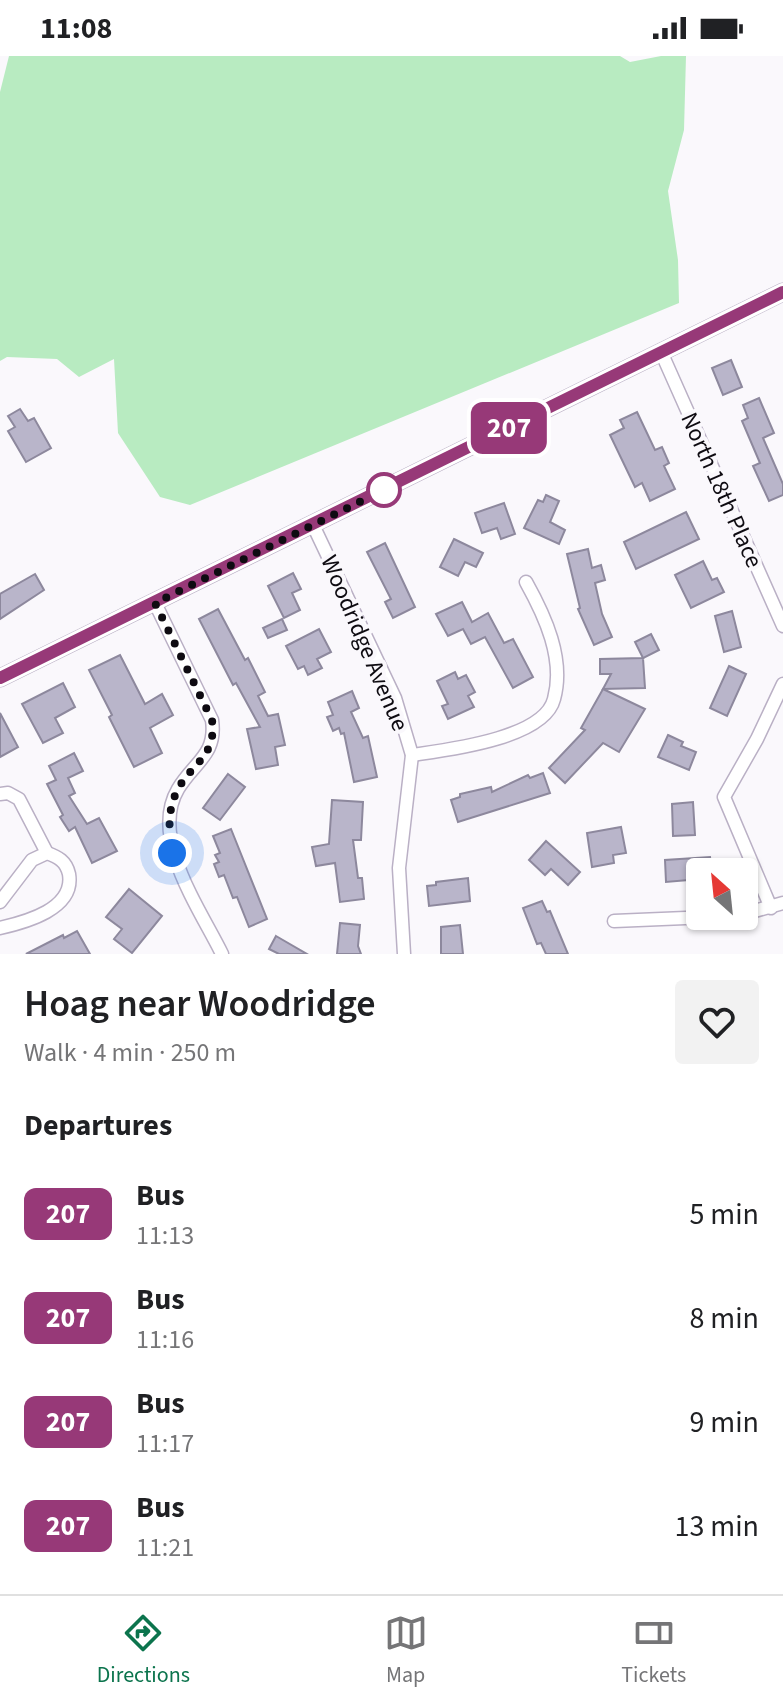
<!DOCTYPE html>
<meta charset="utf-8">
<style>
:root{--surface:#fff;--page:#f2f2f2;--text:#202124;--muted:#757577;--line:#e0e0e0;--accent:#0c744d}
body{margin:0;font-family:"Source Sans 3",sans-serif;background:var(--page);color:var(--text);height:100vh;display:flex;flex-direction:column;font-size:30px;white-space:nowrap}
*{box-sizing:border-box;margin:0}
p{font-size:26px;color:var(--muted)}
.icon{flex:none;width:44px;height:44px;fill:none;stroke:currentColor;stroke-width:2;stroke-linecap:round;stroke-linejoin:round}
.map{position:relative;height:898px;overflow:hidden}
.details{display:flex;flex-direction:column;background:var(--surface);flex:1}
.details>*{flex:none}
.badge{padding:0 16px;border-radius:12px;font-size:28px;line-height:52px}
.needle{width:52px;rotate:333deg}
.buttons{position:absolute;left:686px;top:802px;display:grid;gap:16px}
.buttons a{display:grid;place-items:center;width:72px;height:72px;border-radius:8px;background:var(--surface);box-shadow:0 2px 6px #0004;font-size:40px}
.you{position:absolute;width:40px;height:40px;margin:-20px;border:6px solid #fff;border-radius:50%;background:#1a73e8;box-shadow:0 0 0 12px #1a73e833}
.map>.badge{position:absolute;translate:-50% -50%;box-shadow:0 0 0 4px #fff}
h2{padding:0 24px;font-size:30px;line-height:72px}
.round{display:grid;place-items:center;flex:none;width:84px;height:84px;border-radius:8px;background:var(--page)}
.overview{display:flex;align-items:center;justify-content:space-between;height:136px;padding:0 24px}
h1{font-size:38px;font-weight:600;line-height:60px}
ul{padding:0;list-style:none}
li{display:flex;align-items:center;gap:24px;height:104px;padding:0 24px}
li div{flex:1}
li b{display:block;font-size:30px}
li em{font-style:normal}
li .badge{min-width:88px;font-weight:700;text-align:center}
.status{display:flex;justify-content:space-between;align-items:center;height:56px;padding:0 40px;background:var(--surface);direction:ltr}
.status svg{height:22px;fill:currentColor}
.tab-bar{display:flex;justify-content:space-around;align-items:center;height:112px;border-top:2px solid var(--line);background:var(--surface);font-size:22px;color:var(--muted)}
.tab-bar a{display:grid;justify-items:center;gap:4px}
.tab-bar .on{color:var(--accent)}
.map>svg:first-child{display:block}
</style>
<div class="status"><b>11:08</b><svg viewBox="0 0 49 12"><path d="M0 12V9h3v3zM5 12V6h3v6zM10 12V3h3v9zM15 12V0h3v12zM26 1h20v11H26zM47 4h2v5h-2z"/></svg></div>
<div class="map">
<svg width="783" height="898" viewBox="0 0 783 898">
<rect width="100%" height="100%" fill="#faf8fc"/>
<polygon fill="#b8ebc1" points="9,0 620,0 630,6 661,0 686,0 684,74 668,135 678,204 679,247 190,449 160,441 118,377 114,303 79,321 57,303 7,301 0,305 0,36"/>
<g fill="#b9b5ca" stroke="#8d889d" stroke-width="2">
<polygon points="731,304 742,331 723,339 712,312"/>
<polygon points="759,342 774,377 763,382 783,428 783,439 769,445 753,410 760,407 742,365 748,362 743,349"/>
<polygon points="20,353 28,365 34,362 51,392 26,406 8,375 15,371 8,360"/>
<polygon points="637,356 655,394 662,391 669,407 664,410 675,433 650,445 642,427 635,431 610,379 624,372 620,364"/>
<polygon points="546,439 559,445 550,466 565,474 559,488 524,472 538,444 543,446"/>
<polygon points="504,447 515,478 501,483 497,472 482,477 475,457"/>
<polygon points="686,456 699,483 636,513 624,486"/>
<polygon points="454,483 483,497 476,511 465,506 458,520 440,511"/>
<polygon points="385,487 415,551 393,562 385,546 391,543 367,496"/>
<polygon points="588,493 592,512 601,509 605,524 595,527 602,558 612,581 594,589 578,553 580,552 567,498"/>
<polygon points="703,505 712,524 717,522 724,536 691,552 675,519"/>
<polygon points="293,517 301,533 292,537 300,554 284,562 268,530"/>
<polygon points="35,518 44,534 0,563 0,538"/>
<polygon points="462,546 472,566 488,557 504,587 513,583 533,621 513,632 485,581 471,588 463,573 448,580 436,558"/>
<polygon points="218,553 245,604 248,602 265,636 258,640 268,660 278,658 285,689 275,691 278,709 256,713 247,673 260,671 236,627 233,629 199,563"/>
<polygon points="732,555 741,591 724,596 715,560"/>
<polygon points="282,563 287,574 268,582 263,572"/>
<polygon points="319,573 331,596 317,603 322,612 308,619 304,610 298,613 286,590"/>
<polygon points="651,578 659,594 643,602 645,632 603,633 611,618 600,618 600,603 643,602 635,586"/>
<polygon points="120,599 145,648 162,638 173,659 150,672 162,697 134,711 109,661 112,659 89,614"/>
<polygon points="729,610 746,618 727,660 710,652"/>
<polygon points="455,616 458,623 466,619 475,636 468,640 474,651 448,663 442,650 448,648 437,625"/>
<polygon points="63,627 75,651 55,662 63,677 43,687 22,648"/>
<polygon points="603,633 645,653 619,696 603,687 565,727 549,712 585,674 581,672"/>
<polygon points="352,635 359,652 351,656 363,682 368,680 377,721 354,726 344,677 341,678 339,672 333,675 327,661 333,659 328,646"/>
<polygon points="0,657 18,691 0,701"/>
<polygon points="668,679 683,686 681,690 696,696 689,714 658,701"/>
<polygon points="74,697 83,715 68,722 75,737 69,740 87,768 99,762 117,795 92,807 75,771 69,775 60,761 63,759 47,728 56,724 49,710"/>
<polygon points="543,717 550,737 458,766 451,744 460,741 460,738 491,731 492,736 528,719 530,722"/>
<polygon points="228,718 245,731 220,764 203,752"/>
<polygon points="332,744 363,746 361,784 353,784 358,822 362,822 364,843 340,846 335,807 316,810 312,791 329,788"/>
<polygon points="693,746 695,779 673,780 672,748"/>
<polygon points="621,771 626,797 613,799 614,807 592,811 587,777"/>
<polygon points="231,773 267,863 249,871 237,841 233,842 224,819 219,821 214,808 219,806 215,799 220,797 213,780"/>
<polygon points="546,785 580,816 568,829 551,813 545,819 529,804"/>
<polygon points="710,801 712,816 700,816 700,823 666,826 665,804"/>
<polygon points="468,822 470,845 429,850 427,830 436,829 436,826"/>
<polygon points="129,833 162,860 132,897 114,883 122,873 106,861"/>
<polygon points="542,845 547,856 550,855 568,898 546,898 541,887 537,888 523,852"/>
<polygon points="340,867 360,869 358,890 361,898 337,898"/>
<polygon points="460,869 463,898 441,898 441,871"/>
<polygon points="77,875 90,898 26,898 63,879 64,882"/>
<polygon points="276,880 307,898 279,898 269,893"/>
</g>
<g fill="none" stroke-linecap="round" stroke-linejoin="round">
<g stroke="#bab0c5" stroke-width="15">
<g id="minor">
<polyline points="662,298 783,570"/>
<polyline points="313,469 395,642 412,699 399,812 404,898"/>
<path d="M155,547L212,664C217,699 194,706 178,733C149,782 200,853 222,898"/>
<path d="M412,699C446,694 544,683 554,643C565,603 545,560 526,526"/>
<polyline points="0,738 8,737 19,743 47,797"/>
<path d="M0,846L32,804L47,797C58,801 66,805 69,818C75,853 26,866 0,872"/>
<polyline points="771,852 724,741 757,683 783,628"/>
<polyline points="744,858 783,847"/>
<polyline points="614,865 733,860"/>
</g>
</g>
<g stroke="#bab0c5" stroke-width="19">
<polyline id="tertiary" points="0,622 783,236"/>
</g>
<use href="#minor" stroke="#fff" stroke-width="12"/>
<use href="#tertiary" stroke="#fff" stroke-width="16"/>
</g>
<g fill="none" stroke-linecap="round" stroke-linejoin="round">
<g stroke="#fff" stroke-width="18">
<polyline id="line" points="0,622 783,236"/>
</g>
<use href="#line" stroke="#973978" stroke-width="12"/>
<path stroke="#0e0b11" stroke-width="8" stroke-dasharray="0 14.4" d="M172,797C169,776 167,755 177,735C191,707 217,701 212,664L155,547L392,430L384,434"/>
</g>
<circle fill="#fff" stroke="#973978" stroke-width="4" cx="384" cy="434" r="16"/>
<g text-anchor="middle" stroke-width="8" stroke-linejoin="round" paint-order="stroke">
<g font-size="24" fill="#0e0b11" stroke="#faf8fc">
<text transform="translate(722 434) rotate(66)" y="8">North 18th Place</text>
<text transform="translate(365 587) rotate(67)" y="8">Woodridge Avenue</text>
</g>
</g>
</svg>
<div class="buttons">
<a><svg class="needle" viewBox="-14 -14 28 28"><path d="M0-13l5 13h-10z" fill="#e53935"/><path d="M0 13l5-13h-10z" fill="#757577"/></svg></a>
</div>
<div class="you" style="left:172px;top:797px"></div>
<b class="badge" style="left:509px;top:372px;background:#973978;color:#fff">207</b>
</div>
<section class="details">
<div class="overview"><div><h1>Hoag near Woodridge</h1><p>Walk · 4 min · 250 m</p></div><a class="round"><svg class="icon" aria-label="heart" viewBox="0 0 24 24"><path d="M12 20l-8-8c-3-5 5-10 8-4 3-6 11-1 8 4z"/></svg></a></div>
<h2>Departures</h2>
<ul>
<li><span class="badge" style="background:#973978;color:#fff">207</span><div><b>Bus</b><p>11:13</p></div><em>5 min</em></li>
<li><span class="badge" style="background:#973978;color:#fff">207</span><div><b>Bus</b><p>11:16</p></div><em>8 min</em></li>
<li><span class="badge" style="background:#973978;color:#fff">207</span><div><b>Bus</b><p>11:17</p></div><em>9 min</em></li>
<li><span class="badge" style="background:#973978;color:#fff">207</span><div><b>Bus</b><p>11:21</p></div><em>13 min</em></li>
</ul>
</section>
<nav class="tab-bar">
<a class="on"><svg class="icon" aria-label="directions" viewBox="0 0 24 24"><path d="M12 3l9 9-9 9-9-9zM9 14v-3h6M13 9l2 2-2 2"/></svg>Directions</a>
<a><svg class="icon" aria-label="map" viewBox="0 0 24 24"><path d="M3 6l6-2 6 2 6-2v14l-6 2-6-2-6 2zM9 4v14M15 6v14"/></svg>Map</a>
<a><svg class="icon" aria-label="tickets" viewBox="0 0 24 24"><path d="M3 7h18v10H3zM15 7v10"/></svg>Tickets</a>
</nav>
